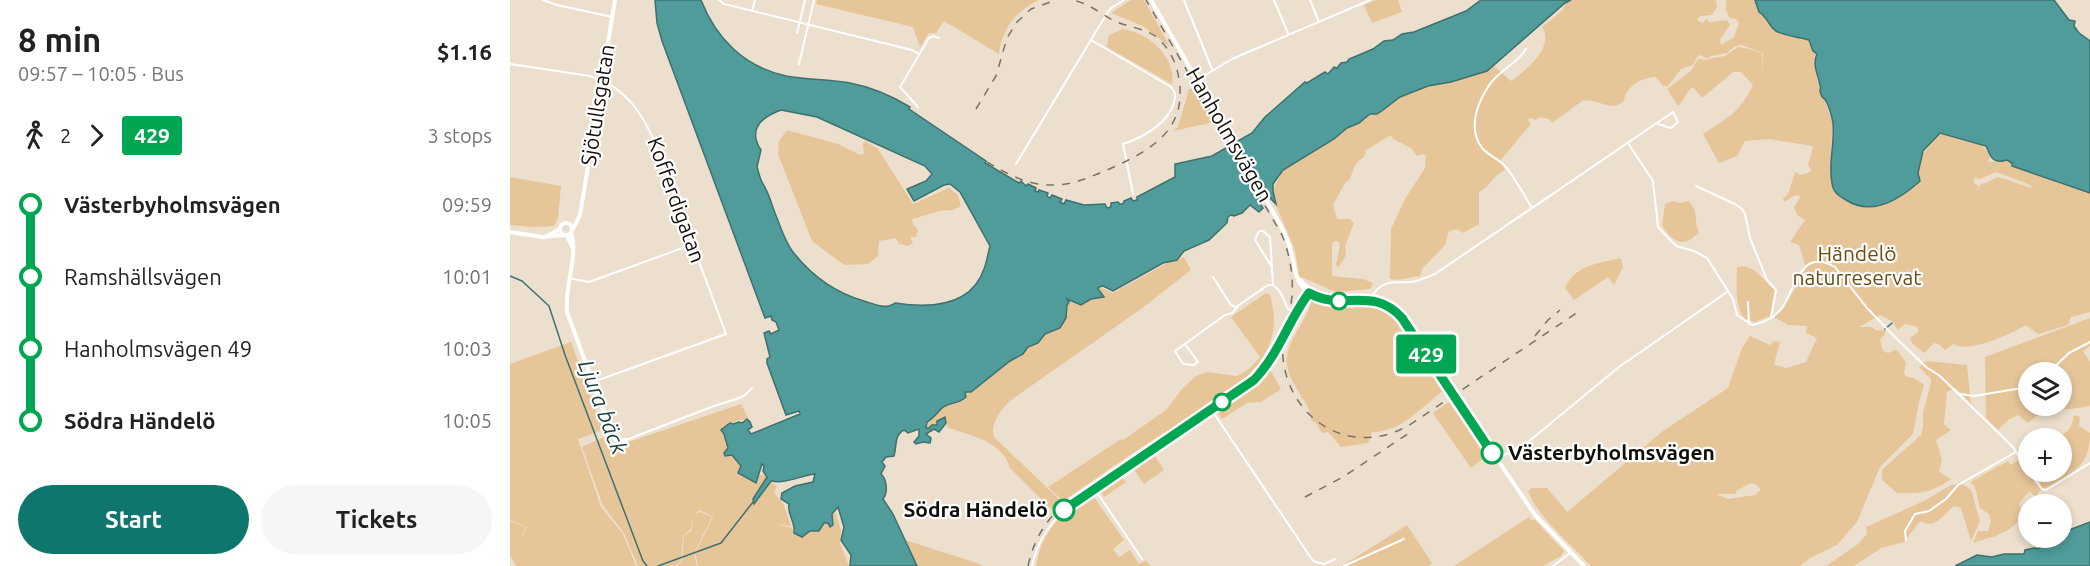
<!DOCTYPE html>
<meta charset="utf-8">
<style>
:root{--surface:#fff;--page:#f6f6f6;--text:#222;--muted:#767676;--accent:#0f766e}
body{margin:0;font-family:Ubuntu,sans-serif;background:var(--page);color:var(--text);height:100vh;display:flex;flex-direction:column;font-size:22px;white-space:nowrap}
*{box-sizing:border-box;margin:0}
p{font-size:20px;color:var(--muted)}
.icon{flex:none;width:33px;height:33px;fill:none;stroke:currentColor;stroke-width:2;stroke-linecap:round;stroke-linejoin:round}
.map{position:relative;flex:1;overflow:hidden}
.sheet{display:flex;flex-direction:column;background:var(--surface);width:510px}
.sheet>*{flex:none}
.badge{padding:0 12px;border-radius:4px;font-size:21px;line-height:39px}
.fabs{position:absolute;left:1508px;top:362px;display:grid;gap:12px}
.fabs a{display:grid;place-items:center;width:54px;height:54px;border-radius:50%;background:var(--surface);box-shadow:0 3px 9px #0003;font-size:30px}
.map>.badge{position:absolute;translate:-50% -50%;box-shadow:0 0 0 3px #fff}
.legs{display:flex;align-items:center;gap:9px;height:66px;padding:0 18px;font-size:20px}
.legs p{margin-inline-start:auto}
.headline{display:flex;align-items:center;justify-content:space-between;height:102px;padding:0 18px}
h1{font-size:33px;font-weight:700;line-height:45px}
.button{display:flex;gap:12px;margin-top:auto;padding:12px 18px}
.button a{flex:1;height:69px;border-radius:36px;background:var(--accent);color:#fff;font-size:24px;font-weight:700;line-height:69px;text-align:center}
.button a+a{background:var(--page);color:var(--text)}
ul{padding:0 18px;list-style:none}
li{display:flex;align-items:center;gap:21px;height:72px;font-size:22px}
li i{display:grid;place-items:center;width:9px;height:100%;margin:0 8px;background:currentColor}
li i::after{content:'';width:15px;height:15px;margin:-8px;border:4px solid;border-radius:50%;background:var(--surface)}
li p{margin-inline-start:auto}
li:first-child i{background:linear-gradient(#0000 50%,currentColor 0)}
li:last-child i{background:linear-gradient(currentColor 50%,#0000 0)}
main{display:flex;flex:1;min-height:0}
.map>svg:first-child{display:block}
</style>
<main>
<section class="sheet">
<div class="headline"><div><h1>8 min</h1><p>09:57 – 10:05 · Bus</p></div><b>$1.16</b></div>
<div class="legs"><svg class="icon" aria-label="walk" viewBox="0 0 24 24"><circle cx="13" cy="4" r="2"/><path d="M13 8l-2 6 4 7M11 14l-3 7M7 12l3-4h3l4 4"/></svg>2<svg class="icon" aria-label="forward" viewBox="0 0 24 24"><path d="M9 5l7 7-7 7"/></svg><b class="badge" style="background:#00a651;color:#fff">429</b><p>3 stops</p></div>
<ul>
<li><i style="color:#00a651"></i><b>Västerbyholmsvägen</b><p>09:59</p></li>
<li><i style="color:#00a651"></i><span>Ramshällsvägen</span><p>10:01</p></li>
<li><i style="color:#00a651"></i><span>Hanholmsvägen 49</span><p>10:03</p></li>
<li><i style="color:#00a651"></i><b>Södra Händelö</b><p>10:05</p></li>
</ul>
<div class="button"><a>Start</a><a>Tickets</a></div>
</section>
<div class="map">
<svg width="1580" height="566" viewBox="0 0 1580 566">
<rect width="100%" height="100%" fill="#eddfcd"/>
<g fill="#e6c599" fill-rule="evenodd">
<path d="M307,0H529C506,11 492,29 489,54L434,21L426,33H419L410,47L403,27L306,4Z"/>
<polygon points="621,0 634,0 660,47 633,26 601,13"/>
<polygon points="866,0 888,0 892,12 862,23 854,5"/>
<path d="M1061,0H1206L1207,7L1202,15L1190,16L1187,20L1193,23L1196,19L1200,22L1217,20L1220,25L1210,39L1211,45L1224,37L1229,23L1226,19L1220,18L1216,10V0H1245L1249,12C1258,17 1258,26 1266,31C1274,36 1290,38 1299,40L1303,51L1307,54L1305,59L1307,79L1323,123L1321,150L1325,193L1346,206L1406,178L1411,154L1415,152L1429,133L1462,143H1470L1481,156L1477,162L1497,160L1503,163V166L1580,193V312L1561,317L1558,325L1528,334L1516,325C1501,334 1458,354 1443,344L1435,350L1430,345L1424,343L1414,353L1402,343L1400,338L1408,332V327L1395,324L1388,330L1382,321L1370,315L1349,327H1361L1368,331L1375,329V334L1370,340L1373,351L1378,353L1385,350L1388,351L1396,363L1394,373L1397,377L1404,378L1414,385L1409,402L1403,434L1370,467L1347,522L1327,545L1300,558L1290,566H1081C1063,546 1028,518 1018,491L1022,488H1037L1057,512L1153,431L1218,388L1232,348L1240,336L1260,345L1264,341L1270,342L1264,364L1265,365L1276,368L1296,362L1307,338L1296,333L1297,326L1278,325L1264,317L1274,308L1296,268L1289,245L1280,242L1295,220L1287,215L1284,207L1291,196L1285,195L1275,202L1273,199L1279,192L1285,172L1291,175L1300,172L1301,169L1298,166L1303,146L1259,139L1235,141L1227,156L1209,163L1193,134C1218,118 1230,112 1243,85L1231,72H1223L1192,98L1183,87C1175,93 1175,100 1168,106L1157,89L1181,71L1188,59L1198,60L1202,58L1215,56L1228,47L1240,49L1252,53V74L1253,53L1232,45L1225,46L1217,53L1201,56L1198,59L1191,55L1187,57L1183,65L1171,69L1158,86H1153L1146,77C1132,77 1115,87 1114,101C1099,114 1088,97 1072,101L1042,123L1039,119L1030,117L1026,120L1020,118L1018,120L1021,124L990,161L995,170C983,175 980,187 969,192V224L953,233L947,229L939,231L935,245L912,269L910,276C898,277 893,281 880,279L881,229L895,199L915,168L916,156L913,154L907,156L901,148L883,139L881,135L856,150L854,157C845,162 843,170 840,179L835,183L823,205L827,219H840L844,223L835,246L836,255L829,267L825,265L827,261L830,243L826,241L822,243V276L853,279L863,283L860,289L826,292L789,276L785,250L766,205L763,190L773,170L837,128L853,121L863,113L870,112L887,98L919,84L977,71L984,66L1001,81C1016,70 1045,48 1032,27L1053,10L1055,3ZM1486,172L1518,184L1522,187L1521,188L1489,177C1482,178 1479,183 1471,184L1466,192L1468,186L1463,182L1466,176L1467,179H1470ZM1241,483L1247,485L1251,490L1245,495L1218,499L1206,494H1226V491Z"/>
<path d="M613,29C639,33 666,57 662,84L597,47L599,35Z"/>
<polygon points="679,89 686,89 705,122 663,131 668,127"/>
<polygon points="277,130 328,144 350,155 354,154 353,144 355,141 368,149 403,204 439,188 448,195 451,206 443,210 430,211 402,219 403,224 408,230 406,237 400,237 403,243 398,246 389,244 386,238 369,241 368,256 358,264 334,265 302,241 268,154 269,141"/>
<polygon points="0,177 51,186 48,218 44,226 24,227 0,225"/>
<path d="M1163,201L1171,203L1179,201C1190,214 1183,220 1189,232C1173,250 1163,241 1152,226L1155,204Z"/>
<path d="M674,257L681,270L631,309L501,400C492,409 479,423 484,437L551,501L541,509L500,468C493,441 460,436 437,427L436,424L432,427L429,432L424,429L416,434L421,438V442L418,444L413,442L406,444L404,442L409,436V429L398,433L394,430L390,432L386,441L378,424L579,283L605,288L603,291L593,286L589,287L603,293L655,264Z"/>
<path d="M1111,258L1113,267L1104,285L1098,277L1064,300L1055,288C1065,265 1089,263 1111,258Z"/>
<path d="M1234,266L1244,270L1265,290L1260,316L1245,322L1235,319C1224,305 1227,285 1227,267Z"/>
<path d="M756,293L760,295C767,320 765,339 751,360C734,387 677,420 648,437C617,456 587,478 556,499L553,501L538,487L611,439L613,440L656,410L672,389L686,376L697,372L727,376L739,369L750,357L721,317Z"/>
<path d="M801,299L822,303L858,301L877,307L885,314L892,330L909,352L933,391C911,407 892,432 862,432L858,443L831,447L818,432L812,433L807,424L801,420C802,404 779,385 777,365C774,340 798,323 801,299Z"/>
<path d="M1580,318V346L1573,351L1580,362V406L1562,409L1540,408L1533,411L1518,423L1508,415L1498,420L1488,430L1476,418L1475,357ZM1518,372H1551V405H1518Z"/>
<polygon points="61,342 93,430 68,439 91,507 113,534 126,566 6,566 0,555 0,521 16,527 9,543 17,527 0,520 0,364"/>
<path d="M1416,361L1457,365L1461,404L1446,388L1437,392L1434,424L1441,430L1426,440L1432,460L1429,472L1441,479C1419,494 1412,493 1387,493L1372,480V470L1411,435L1413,426V413L1421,383V379L1409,367Z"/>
<polygon points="760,370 771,389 751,402 737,403 712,419 706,410 741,387"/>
<polygon points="939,402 977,456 961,468 923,413"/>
<path d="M231,404L238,418L220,423L223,424L229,422L232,423L237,419L240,421L242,427L238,430L251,464L248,476L253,474L262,483L267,486L264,493L273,503L281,526L265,524L282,528L284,531L285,528L278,512L279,504L271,499L272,493C278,492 281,488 286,486C295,483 302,486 306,476L288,444L325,499L322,514L323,525L320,527L324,526L323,514L326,513L331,531L330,543L339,566H188L185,553L203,517L190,510L185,514L190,512L202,517L184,553L187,566H167L172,561L174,536L182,530L183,515L181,529L173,536L171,561L165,566H128L114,533L93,506L72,447L94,437L101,448Z"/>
<path d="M1564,415L1570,417L1569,426L1580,433C1580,467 1563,472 1536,488H1532L1526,496L1519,492L1509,503L1513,513C1505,533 1481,537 1463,543L1468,531H1478L1481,522L1479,514L1470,508L1465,487L1460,482L1498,461L1501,465L1508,460L1527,485L1531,482L1524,471H1551V438H1547C1558,432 1562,428 1564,415Z"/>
<polygon points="643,453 654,470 634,484 622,467"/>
<polygon points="610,475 616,482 594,497 589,489"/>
<path d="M1452,484L1461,490L1470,521L1461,541L1451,508L1444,506C1432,515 1426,530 1410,521L1394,542L1371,548L1344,566H1316L1348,544L1357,534L1356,527L1414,501L1441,485Z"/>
<path d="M581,493L614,540L603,549L609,557L620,550L629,564L636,560L640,566H526C532,530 553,512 581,493Z"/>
<polygon points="1019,517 1022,521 1024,519 1054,551 1051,556 1033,566 944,566"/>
<polygon points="897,525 922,563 919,566 832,566"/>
<polygon points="395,540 470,564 472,566 406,566"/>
</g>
<g fill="#4f9c9b" stroke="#3d716f" stroke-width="1.5" fill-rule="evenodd">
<path d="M145,0H191C206,39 235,67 276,76C297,80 319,79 340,83C361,87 382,96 400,107L399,109L476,161L475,163L509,183L511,181L516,186L518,184L526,188L525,191L528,192L529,190L538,193L537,196L540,198L542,195L552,199L550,202L554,204L556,200L574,205L595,204L597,208L601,207V203L608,202L610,204H613L614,201L621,198L623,201L627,200V197L665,177V164L702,156L742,133L755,117L795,82L797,83L815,72L818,74L824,67L827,68L831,63L837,62L839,59L863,49L874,41L883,40L892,34L904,32L956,11L971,0H1061L1055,3L977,71L941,82L918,86L890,97L873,110L867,114H860L849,123L837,128L824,139L773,170L763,184V192L766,204L761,199L754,184L749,182L743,185L742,188L753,208L749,212L740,205L732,213L724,216L721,215L718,217L717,223L699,240L674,251L667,260L653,263L603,291L593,286L589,287L588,289L594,297L581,299L571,305L557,299L559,302L557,305L556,318L550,328L535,334L528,343L518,347L513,354L500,361L461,392H455L456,397C449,404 440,402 432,408C427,413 424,418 417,422L416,428H419L422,425H427V421L435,417L436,423L429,432L424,429L416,434L421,438L420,443L413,442L406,444L404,442L409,436V429L398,433L394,430C384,435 387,446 384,456L376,457L372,462L375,466L371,474C377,479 378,493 373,499L383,514L407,566H340L341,555L331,540L334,527L328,507L322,514L323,525L320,527L318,523H314L309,531H300L292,537L284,533C286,523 277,515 279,504L271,499L272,493L285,486L303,482L305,474C289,476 276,484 261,481L244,504L243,499L257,477L253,471L254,466L252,464L246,483L228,473L231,466L222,455L215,456L214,453L218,448L214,434L211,430L220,423L223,424L229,422L232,423L237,419L240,422L242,427L238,430L241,434L290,414L289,411L276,415L257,363V359L260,357L254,333L259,331L261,334L269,330L266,322L262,320L261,316L255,318L152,41L147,23ZM271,110L307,117L415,166L422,174L416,181L397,189L404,201L434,185L440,184L450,192L480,246C478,253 477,261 474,269C461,307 418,308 385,303C376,310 364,304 354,301C326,293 301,275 283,252C276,243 271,229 267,218C262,207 260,195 253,184C250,180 249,173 247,167L251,150C237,129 252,117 271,110Z"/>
<path d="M1245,0H1544L1559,20L1565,21L1564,26L1569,33L1580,41V193L1502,166V163L1497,160C1483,164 1481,158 1476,146L1430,133L1413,151L1408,173L1410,181C1389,200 1362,217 1336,200C1328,195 1323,192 1322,183C1318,163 1325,144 1323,123C1322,117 1319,107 1316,101C1314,97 1312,99 1311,94C1308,87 1312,92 1310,85C1308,74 1302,65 1307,54L1303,51L1299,40C1290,37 1274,36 1266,31C1258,26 1258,17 1249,12Z"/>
<polygon points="1580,522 1580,566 1445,566 1467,555 1482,557 1494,554 1514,554 1515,550 1524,548 1529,549 1532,540 1538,537 1551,537 1551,533"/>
</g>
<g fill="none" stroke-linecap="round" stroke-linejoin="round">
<g stroke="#3d716f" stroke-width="1.5">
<polyline points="0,276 12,281 39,306 55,355 133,561 137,566"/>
<polyline points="1375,329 1382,323"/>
<polyline points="148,566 211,543 243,502"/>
</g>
<g stroke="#fff" stroke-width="2">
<polyline points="33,0 47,5 102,17"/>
<polyline points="209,0 214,4 402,50 409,54"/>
<polyline points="674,0 702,69"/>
<polyline points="764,0 778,33"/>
<polyline points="800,0 809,22"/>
<polyline points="242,11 245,0"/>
<polyline points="287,33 295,0"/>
<path d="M581,40L661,87L665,93C666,119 635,137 613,144L623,194"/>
<path d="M1016,49C1007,64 991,69 980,84C968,101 957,128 972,148C978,155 988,159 994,165C1005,177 1013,194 1022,208"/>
<path d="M0,64L80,76C114,86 132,112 145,143L216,334L83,382"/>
<polyline points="289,64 304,0"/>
<polyline points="687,80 722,59 860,0"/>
<polyline points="408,107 390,87 419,38 423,36 429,38"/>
<path d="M1118,143L1143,181L1148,227L1166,246L1184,251L1197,258L1223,299L1227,315L1242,325C1253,323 1264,318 1271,309C1286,289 1289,247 1325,267L1357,308L1387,339L1416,367L1430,376L1503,447L1512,462L1532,489L1536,490L1580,463"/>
<polyline points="506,164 596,15 601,8 614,0"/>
<polyline points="1186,186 1225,204 1232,209 1235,214 1240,238 1257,280 1266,290 1261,317"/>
<path d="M762,267L745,240L749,231H753L760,237L763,285C775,293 773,306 783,315"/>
<polyline points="703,277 721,305 726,307 758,285 763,285"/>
<polyline points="59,278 79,282 181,245"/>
<path d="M865,297L864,293C875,279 885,283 901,282C909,281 917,277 925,274L1163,112L1168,122L1161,128L1148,124"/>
<polyline points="1238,302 1239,324"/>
<polyline points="675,344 688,362 684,365 673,364 665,351 715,315 722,313 728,307"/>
<polyline points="1539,372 1559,353 1580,342"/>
<polyline points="1450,394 1464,396 1518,387"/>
<polyline points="701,409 803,561 814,564 825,559"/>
<polyline points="116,440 204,406 229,398 235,395 242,388"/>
<polyline points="987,459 1018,442 1109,367 1217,292"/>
<polyline points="584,488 632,559"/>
<polyline points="1396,540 1395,531 1405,514 1419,511 1436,499 1448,485 1506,452"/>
<path d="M522,566C527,542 539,524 556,508L744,380L761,360L776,335L783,316L800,291"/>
<polyline points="834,566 894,539"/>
<polyline points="1043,566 1060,553"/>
</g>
<g stroke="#fff" stroke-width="4">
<path d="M641,0L771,226C775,234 779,243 781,252C785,264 784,278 793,287C821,318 860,282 892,318"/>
<circle cx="56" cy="229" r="6"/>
<polyline points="63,229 70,215 105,0"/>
<polyline points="0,232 33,237 54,235"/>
<path d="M61,232C69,256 54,286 57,312L103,437L107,441L116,440"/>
<polyline points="37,236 50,229"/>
<polyline points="57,236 63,248"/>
<path d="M790,280C819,313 850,284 880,304"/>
<polyline points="891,317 1025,515 1074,566"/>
</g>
<g stroke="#797165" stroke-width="1.5" stroke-dasharray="8 8" stroke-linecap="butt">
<polyline points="466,109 486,76 497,38 507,22 521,9 546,0"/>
<path d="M477,162C499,175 519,186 545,185C563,185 580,177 597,170C640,151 680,130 668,74C665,60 659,49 649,39C636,28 621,28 607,22C591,15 580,3 562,0"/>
<polyline points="1025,336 1038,320 1050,310"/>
<path d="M773,338C766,410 835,464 901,424L1068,312"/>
<polyline points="795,497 833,477 899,433"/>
<path d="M518,566C523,543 533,524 550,508L729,386C779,349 795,293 772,235L636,0"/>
</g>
</g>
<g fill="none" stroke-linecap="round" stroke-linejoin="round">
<g stroke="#fff" stroke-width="14">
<path id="line-1" d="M554,510L744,380C769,354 778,321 799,293C832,312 863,285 892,318L982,453"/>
</g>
<use href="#line-1" stroke="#00a651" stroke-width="9"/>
</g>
<g fill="#fff" stroke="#00a651" stroke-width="3">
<circle cx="829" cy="301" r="8"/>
<circle cx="712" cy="402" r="8"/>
<circle cx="982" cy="453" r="10"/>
<circle cx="554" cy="510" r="10"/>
</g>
<g text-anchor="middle" stroke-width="4.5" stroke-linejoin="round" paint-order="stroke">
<g font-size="21" fill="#120e08" stroke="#fff">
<text transform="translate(88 105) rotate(-81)" y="7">Sjötullsgatan</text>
<text transform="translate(719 135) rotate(60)" y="7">Hanholmsvägen</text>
<text transform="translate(166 200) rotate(70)" y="7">Kofferdigatan</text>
</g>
<g font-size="21" fill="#6e4a11" stroke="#fff">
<text x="1347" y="261">Händelö<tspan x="1347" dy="24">naturreservat</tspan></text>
</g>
<g font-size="21" font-weight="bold" fill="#120e08" stroke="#fff" text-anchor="start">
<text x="998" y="460">Västerbyholmsvägen</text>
<text x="538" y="517" text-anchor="end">Södra Händelö</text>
</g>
<g font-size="22" font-style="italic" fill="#1b4040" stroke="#fff">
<text transform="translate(93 407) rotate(69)" y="8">Ljura bäck</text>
</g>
</g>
</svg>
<div class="fabs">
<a><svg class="icon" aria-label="layers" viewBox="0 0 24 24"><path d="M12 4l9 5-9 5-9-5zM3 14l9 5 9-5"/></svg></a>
<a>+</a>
<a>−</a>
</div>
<b class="badge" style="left:916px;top:354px;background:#00a651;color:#fff">429</b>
</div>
</main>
